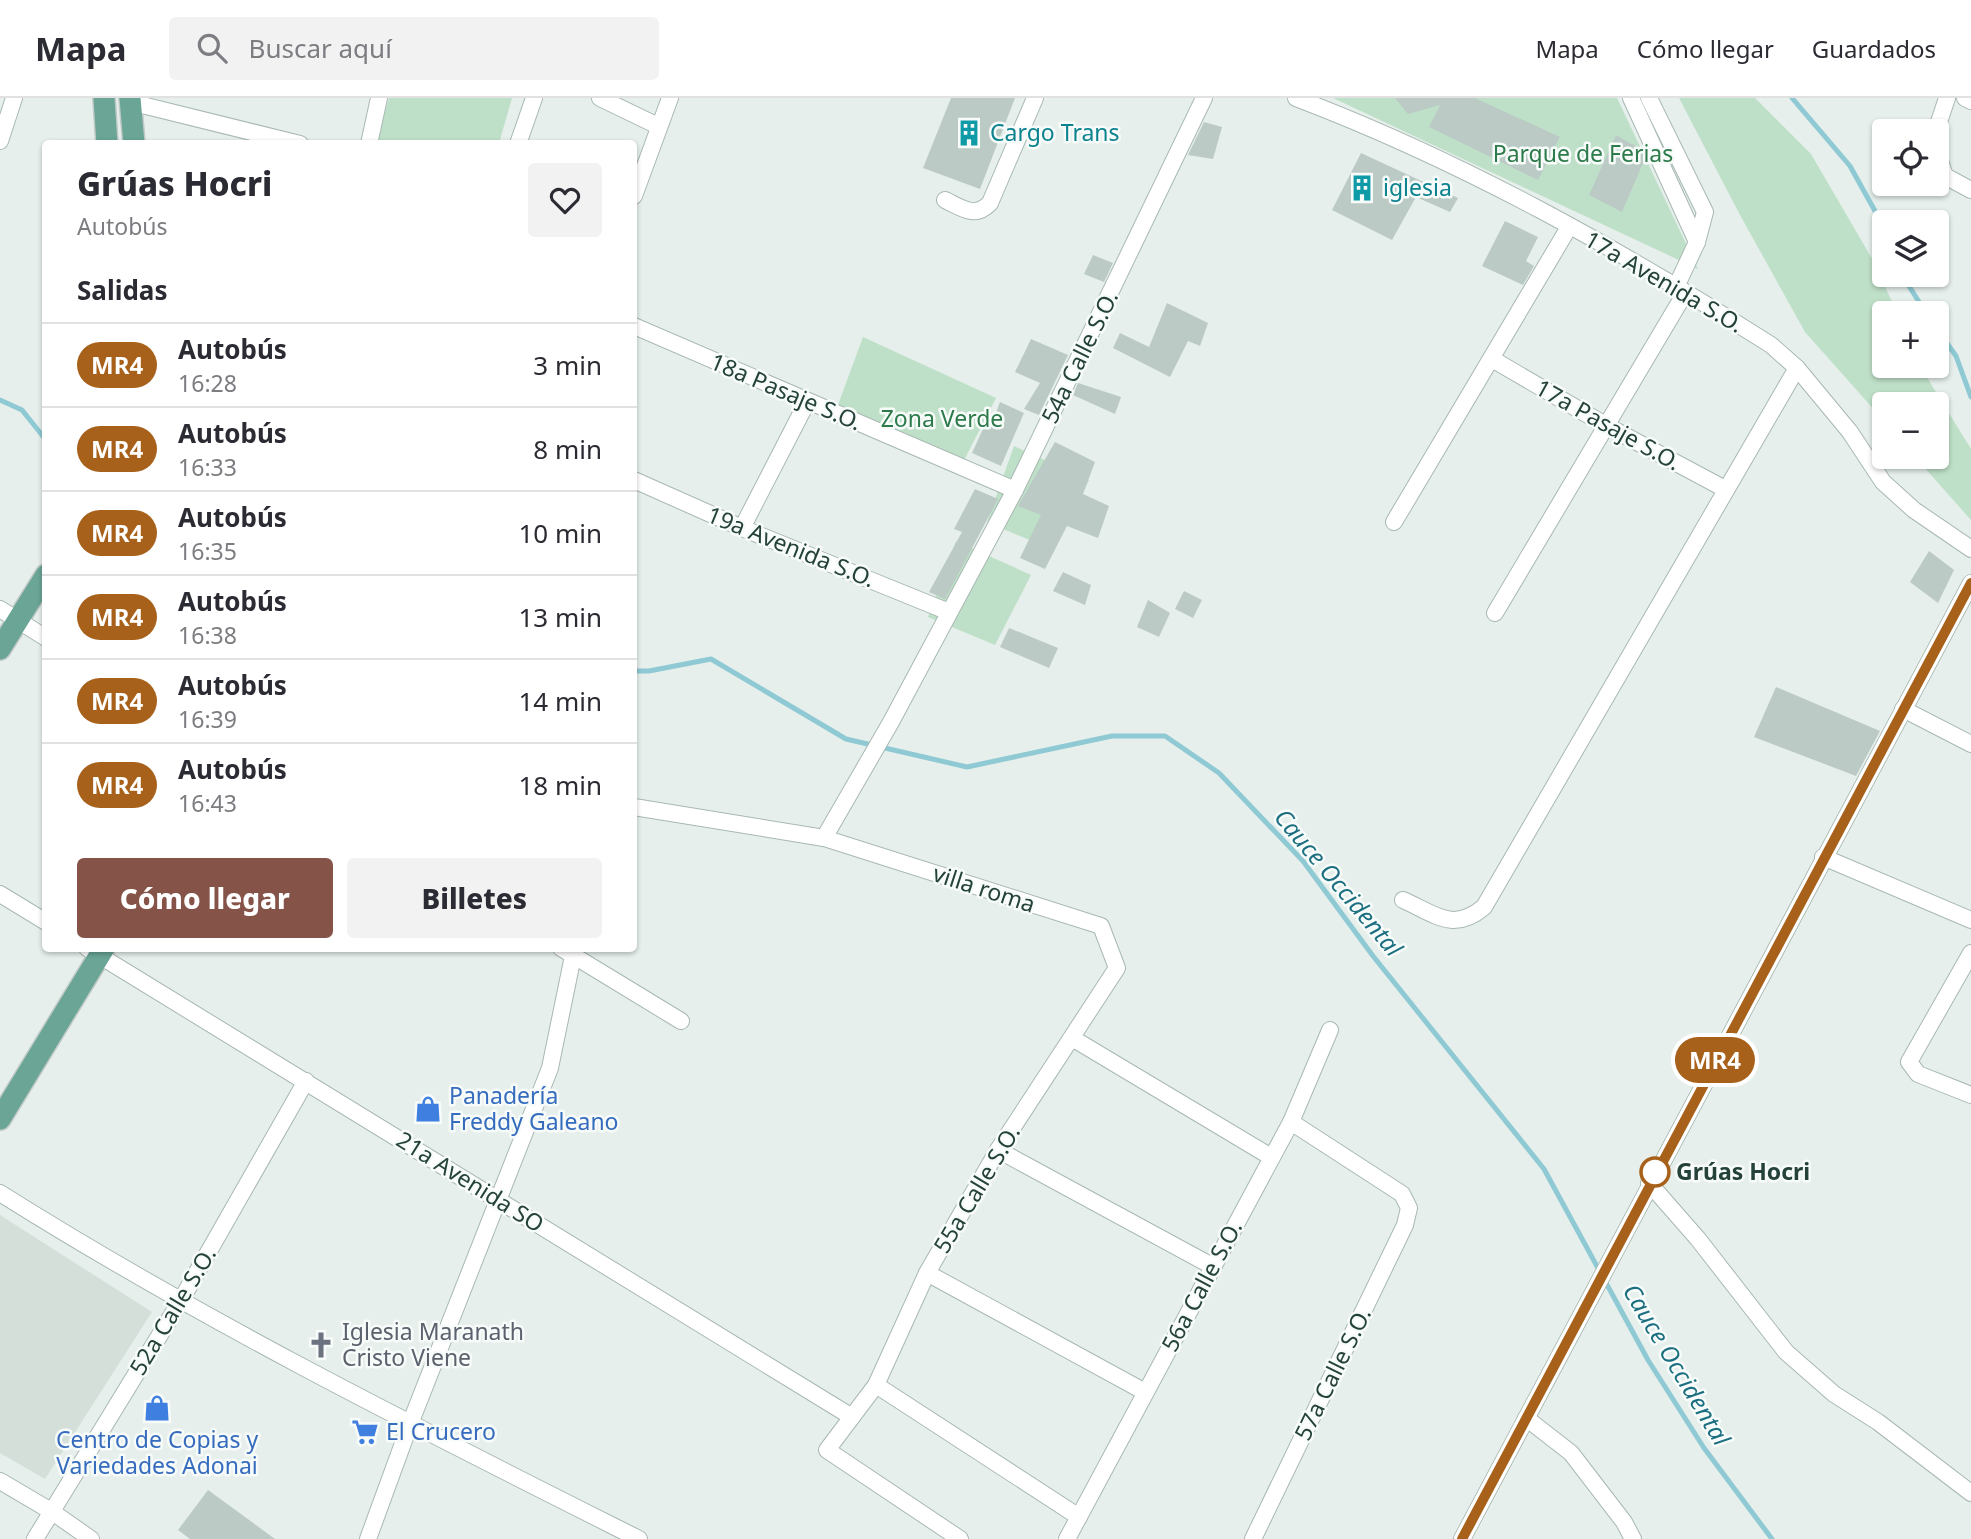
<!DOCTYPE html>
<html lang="es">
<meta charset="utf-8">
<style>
:root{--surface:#fff;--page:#f2f2f3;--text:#2b2b33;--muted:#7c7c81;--line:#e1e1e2;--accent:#855347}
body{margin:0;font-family:"Noto Sans",sans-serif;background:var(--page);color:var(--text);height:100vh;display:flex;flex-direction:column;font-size:26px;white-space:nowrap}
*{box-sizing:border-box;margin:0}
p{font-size:23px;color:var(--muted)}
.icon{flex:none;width:38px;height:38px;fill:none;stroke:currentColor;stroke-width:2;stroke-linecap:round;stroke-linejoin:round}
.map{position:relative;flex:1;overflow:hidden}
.details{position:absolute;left:42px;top:42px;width:595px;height:812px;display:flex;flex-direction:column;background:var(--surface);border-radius:7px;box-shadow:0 2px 5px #0004}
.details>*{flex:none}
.badge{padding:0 14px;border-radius:23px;font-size:24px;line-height:46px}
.controls{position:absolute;left:1872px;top:21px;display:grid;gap:14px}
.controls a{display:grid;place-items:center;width:77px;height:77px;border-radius:7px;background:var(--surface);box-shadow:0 2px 5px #0004;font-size:35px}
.map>.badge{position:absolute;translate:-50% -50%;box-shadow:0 0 0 4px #fff}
h2{padding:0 35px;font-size:26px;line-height:63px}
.round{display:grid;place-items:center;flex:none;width:74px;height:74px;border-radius:7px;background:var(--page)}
.head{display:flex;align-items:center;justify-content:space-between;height:119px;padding:0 35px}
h1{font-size:33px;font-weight:800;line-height:52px}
.action{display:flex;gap:14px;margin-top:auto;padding:14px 35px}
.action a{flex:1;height:80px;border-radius:7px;background:var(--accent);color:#fff;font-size:28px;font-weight:800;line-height:80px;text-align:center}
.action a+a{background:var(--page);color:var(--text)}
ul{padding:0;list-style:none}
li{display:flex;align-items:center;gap:21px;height:84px;padding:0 35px;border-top:2px solid var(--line)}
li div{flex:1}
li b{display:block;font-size:26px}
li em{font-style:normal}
li .badge{min-width:77px;font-weight:700;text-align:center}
header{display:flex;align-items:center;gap:42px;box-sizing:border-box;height:98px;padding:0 35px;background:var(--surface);border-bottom:2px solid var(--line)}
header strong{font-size:33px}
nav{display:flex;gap:38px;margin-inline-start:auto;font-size:24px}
.search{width:490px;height:63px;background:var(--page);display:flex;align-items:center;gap:18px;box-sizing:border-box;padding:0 24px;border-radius:7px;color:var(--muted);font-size:26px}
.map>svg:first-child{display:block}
</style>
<header>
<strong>Mapa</strong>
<div class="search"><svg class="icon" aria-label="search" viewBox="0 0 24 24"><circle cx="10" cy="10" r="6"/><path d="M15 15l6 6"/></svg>Buscar aquí</div>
<nav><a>Mapa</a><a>Cómo llegar</a><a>Guardados</a></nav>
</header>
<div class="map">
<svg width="1971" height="1441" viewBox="0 0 1971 1441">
<rect width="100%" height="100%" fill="#e6efeb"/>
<polygon fill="#d4dfda" points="0,1117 152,1214 45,1381 0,1355"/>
<g fill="#bfe0c8">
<polygon points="389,0 512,0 499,45 376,46"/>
<polygon points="1333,0 1617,0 1698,171"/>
<polygon points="1679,0 1755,0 1811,56 1874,164 1897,215 1885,215 1885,268 1920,268 1971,351 1971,422 1915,359 1937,359 1937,306 1885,306 1885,324 1805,234 1740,117"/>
<polygon points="863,239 996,300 960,370 835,315"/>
<polygon points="1014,348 1089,382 1053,452 987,424"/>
<polygon points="956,443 1031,477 995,547 928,519"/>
</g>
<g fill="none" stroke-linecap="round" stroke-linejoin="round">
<g stroke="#8ec9d4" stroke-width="5">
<polyline points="1792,0 1850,68 1885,131"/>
<polyline points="1902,177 1926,215"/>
<polyline points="1937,231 1956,258 1971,299"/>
<polyline points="0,302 22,312 46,342"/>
<polyline points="634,573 649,573 711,561 846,641 967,669 1112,638 1165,638 1219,675 1303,763 1373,858 1544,1071 1648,1262 1704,1350 1772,1441"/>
</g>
</g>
<g fill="#bbcac4">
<polygon points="951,0 1015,0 980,91 923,70"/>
<polygon points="1395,0 1475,0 1560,39 1538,82 1429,29 1440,7 1408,16"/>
<polygon points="1204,24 1222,29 1213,61 1188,57"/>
<polygon points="1616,37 1644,53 1646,58 1622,114 1589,97"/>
<polygon points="1361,55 1458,100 1450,114 1416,99 1392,142 1332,112"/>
<polygon points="1505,123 1538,139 1526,163 1534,168 1523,187 1482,168"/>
<polygon points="1093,157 1113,165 1104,184 1084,176"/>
<polygon points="1167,205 1208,225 1200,248 1188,243 1170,279 1113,250 1120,235 1149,249"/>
<polygon points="1031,241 1068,257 1039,317 1024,311 1040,285 1015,274"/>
<polygon points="1078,285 1121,299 1115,316 1073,297"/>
<polygon points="1000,304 1024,315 1001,368 972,355 988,320 993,323"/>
<polygon points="1055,344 1095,364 1083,396 1109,408 1098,440 1067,428 1045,471 1020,460 1041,417 1018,408"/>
<polygon points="975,391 998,401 945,501 929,494 962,434 954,431"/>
<polygon points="1929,453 1954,472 1938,505 1910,484"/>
<polygon points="1063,474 1091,487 1085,507 1053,493"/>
<polygon points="1184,493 1202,502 1193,520 1175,511"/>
<polygon points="1148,502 1170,515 1159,539 1137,529"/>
<polygon points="1009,530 1058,550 1049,570 1000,549"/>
<polygon points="1776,589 1880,633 1856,678 1754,639"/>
<polygon points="208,1392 275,1441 190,1441 178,1432"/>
</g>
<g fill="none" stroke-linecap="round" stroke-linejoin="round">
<g stroke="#a8b8b2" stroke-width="18">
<g id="minor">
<polyline points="600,0 658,28"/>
<path d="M1296,0C1462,63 1621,152 1771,247L1797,270L1850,334L1883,384L1914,412L1971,451"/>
<polyline points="1631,0 1697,144"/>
<polyline points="1649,0 1705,114 1697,144 1676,189"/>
<polyline points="1965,0 1971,3"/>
<polyline points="130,4 300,46"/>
<polyline points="1936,33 1947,0"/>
<polyline points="0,43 14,0"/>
<polyline points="369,46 379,0"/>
<polyline points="518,46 534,0"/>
<polyline points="1937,54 1945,78 1971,92"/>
<polyline points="634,98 670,0"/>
<path d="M945,102C962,110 975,121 990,105L1035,0"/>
<polyline points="634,228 1015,392"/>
<polyline points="1492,261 1607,328 1725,391"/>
<polyline points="634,382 742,430 949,514"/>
<polyline points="1394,424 1569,129"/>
<polyline points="742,430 807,304"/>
<polyline points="0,511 46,540"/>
<polyline points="1495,515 1685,195"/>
<polyline points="1903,611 1971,646"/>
<polyline points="634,709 824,740 1101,828 1117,870 998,1052 927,1175 876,1287 827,1352 960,1441"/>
<polyline points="824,740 891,624 1015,392 1204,0"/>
<polyline points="1823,759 1971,822"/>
<polyline points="0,796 46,824"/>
<path d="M1403,802C1435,816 1453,835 1484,809L1797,270"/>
<polyline points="87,850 852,1319"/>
<polyline points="561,850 681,923"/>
<polyline points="1971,855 1909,964 1918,976 1971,997"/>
<polyline points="1072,940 1271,1059"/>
<polyline points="998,1052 1212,1168"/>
<polyline points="1649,1085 1698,1141 1786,1254 1834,1296 1878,1324 1971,1395"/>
<path d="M0,1095C205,1224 422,1332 639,1441"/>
<polyline points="927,1175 1145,1294"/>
<polyline points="876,1287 1079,1419"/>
<polyline points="1526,1320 1571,1355 1624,1424 1633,1441"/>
<polyline points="0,1383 51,1413 91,1441"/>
<polyline points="35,1441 180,1204 306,983"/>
<polyline points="368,1441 410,1326 550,970 573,858"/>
<polyline points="1067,1441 1291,1024 1330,932"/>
<polyline points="1253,1441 1405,1127 1409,1110 1402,1096 1291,1024"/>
<polyline points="1462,1441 1971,485"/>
</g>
</g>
<g stroke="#c2cac8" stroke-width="24">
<g id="major">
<polyline points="104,0 107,46"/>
<polyline points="130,0 134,46"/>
<polyline points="0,551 46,477"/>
<polyline points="0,1021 104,850"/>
</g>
</g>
<use href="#minor" stroke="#fff" stroke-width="16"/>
<use href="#major" stroke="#6aa596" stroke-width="21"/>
</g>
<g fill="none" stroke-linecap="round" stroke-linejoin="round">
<g stroke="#fff" stroke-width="16">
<polyline id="line" points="1462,1441 1971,485"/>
</g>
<use href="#line" stroke="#a8611a" stroke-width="10"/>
</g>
<defs>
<g id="building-bare" transform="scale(2.1)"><path d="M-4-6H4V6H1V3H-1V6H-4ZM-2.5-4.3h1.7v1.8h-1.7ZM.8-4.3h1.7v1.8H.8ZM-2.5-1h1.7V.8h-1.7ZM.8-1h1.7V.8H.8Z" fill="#0f9aa8" stroke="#f7fbf9" stroke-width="2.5" paint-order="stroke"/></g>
<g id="shop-bare" transform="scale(2.1)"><path d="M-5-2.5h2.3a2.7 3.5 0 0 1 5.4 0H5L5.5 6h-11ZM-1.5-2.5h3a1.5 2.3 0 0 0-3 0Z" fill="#3f7fe0" stroke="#f7fbf9" stroke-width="2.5" paint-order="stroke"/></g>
<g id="church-bare" transform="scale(2.1)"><path d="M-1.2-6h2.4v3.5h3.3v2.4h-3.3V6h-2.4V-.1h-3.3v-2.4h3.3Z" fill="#6b7280" stroke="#f7fbf9" stroke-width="2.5" paint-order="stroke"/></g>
<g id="supermarket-bare" transform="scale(2.1)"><path d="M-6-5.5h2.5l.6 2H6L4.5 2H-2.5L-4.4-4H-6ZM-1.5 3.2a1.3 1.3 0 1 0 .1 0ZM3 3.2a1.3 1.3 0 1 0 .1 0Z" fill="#3f7fe0" stroke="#f7fbf9" stroke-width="2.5" paint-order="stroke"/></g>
</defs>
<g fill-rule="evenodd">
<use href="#building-bare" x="969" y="35"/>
<use href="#building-bare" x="1362" y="90"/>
<use href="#shop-bare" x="428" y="1011"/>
<use href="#church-bare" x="321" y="1247"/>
<use href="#shop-bare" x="157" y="1310"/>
<use href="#supermarket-bare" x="365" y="1334"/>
</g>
<circle fill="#fff" stroke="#a8611a" stroke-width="3.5" cx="1655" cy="1074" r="14"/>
<g text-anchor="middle" stroke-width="5" stroke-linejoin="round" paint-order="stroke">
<g font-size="23" fill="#0d838f" stroke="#f7fbf9" text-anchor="start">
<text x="990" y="43">Cargo Trans</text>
<text x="1383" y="98">iglesia</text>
</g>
<g font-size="23" fill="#2d7a4b" stroke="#f7fbf9">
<text x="1583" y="64">Parque de Ferias</text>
<text x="942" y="329">Zona Verde</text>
</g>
<g font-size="23" fill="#24423a" stroke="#f7fbf9">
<text transform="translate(1664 184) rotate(30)" y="8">17a Avenida S.O.</text>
<text transform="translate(1080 259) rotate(-64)" y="8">54a Calle S.O.</text>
<text transform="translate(786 294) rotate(23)" y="8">18a Pasaje S.O.</text>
<text transform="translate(1608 327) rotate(29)" y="8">17a Pasaje S.O.</text>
<text transform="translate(791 449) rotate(22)" y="8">19a Avenida S.O.</text>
<text transform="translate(984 791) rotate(18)" y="8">villa roma</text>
<text transform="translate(470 1084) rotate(32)" y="8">21a Avenida SO</text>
<text transform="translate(977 1091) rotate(-59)" y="8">55a Calle S.O.</text>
<text transform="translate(1202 1188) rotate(-62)" y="8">56a Calle S.O.</text>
<text transform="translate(173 1213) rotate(-59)" y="8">52a Calle S.O.</text>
<text transform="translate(1333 1276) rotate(-64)" y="8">57a Calle S.O.</text>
</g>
<g font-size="23" fill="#366cbe" stroke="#f7fbf9" text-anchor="start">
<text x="449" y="1006">Panadería<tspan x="449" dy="26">Freddy Galeano</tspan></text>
<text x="386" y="1342">El Crucero</text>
<text x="157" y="1350" text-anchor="middle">Centro de Copias y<tspan x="157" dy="26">Variedades Adonai</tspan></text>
</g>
<g font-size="23" font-weight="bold" fill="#24423a" stroke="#f7fbf9" text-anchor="start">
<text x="1676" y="1082">Grúas Hocri</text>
</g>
<g font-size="23" fill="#5b616d" stroke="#f7fbf9" text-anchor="start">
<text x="342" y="1242">Iglesia Maranath<tspan x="342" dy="26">Cristo Viene</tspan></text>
</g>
<g font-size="24" font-style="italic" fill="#1c6f80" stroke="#f7fbf9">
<text transform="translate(1338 785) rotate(50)" y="8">Cauce Occidental</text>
<text transform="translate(1676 1267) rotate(59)" y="8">Cauce Occidental</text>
</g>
</g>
</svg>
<div class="controls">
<a><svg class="icon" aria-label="locate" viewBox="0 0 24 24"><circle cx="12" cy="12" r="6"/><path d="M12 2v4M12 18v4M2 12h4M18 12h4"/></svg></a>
<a><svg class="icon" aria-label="layers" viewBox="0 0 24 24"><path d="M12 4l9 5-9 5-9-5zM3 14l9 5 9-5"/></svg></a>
<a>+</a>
<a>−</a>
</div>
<b class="badge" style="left:1715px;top:962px;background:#a8611a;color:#fff">MR4</b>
<section class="details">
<div class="head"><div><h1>Grúas Hocri</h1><p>Autobús</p></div><a class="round"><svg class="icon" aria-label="heart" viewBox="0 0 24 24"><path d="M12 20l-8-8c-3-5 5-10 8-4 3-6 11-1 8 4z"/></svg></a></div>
<h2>Salidas</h2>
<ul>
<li><span class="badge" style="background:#a8611a;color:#fff">MR4</span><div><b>Autobús</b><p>16:28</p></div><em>3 min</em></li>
<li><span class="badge" style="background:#a8611a;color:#fff">MR4</span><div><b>Autobús</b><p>16:33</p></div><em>8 min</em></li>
<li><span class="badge" style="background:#a8611a;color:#fff">MR4</span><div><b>Autobús</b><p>16:35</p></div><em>10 min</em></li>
<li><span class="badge" style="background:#a8611a;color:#fff">MR4</span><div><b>Autobús</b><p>16:38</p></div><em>13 min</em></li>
<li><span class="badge" style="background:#a8611a;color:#fff">MR4</span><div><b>Autobús</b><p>16:39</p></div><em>14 min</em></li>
<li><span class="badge" style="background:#a8611a;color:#fff">MR4</span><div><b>Autobús</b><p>16:43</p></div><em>18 min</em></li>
</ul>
<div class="action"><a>Cómo llegar</a><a>Billetes</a></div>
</section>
</div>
